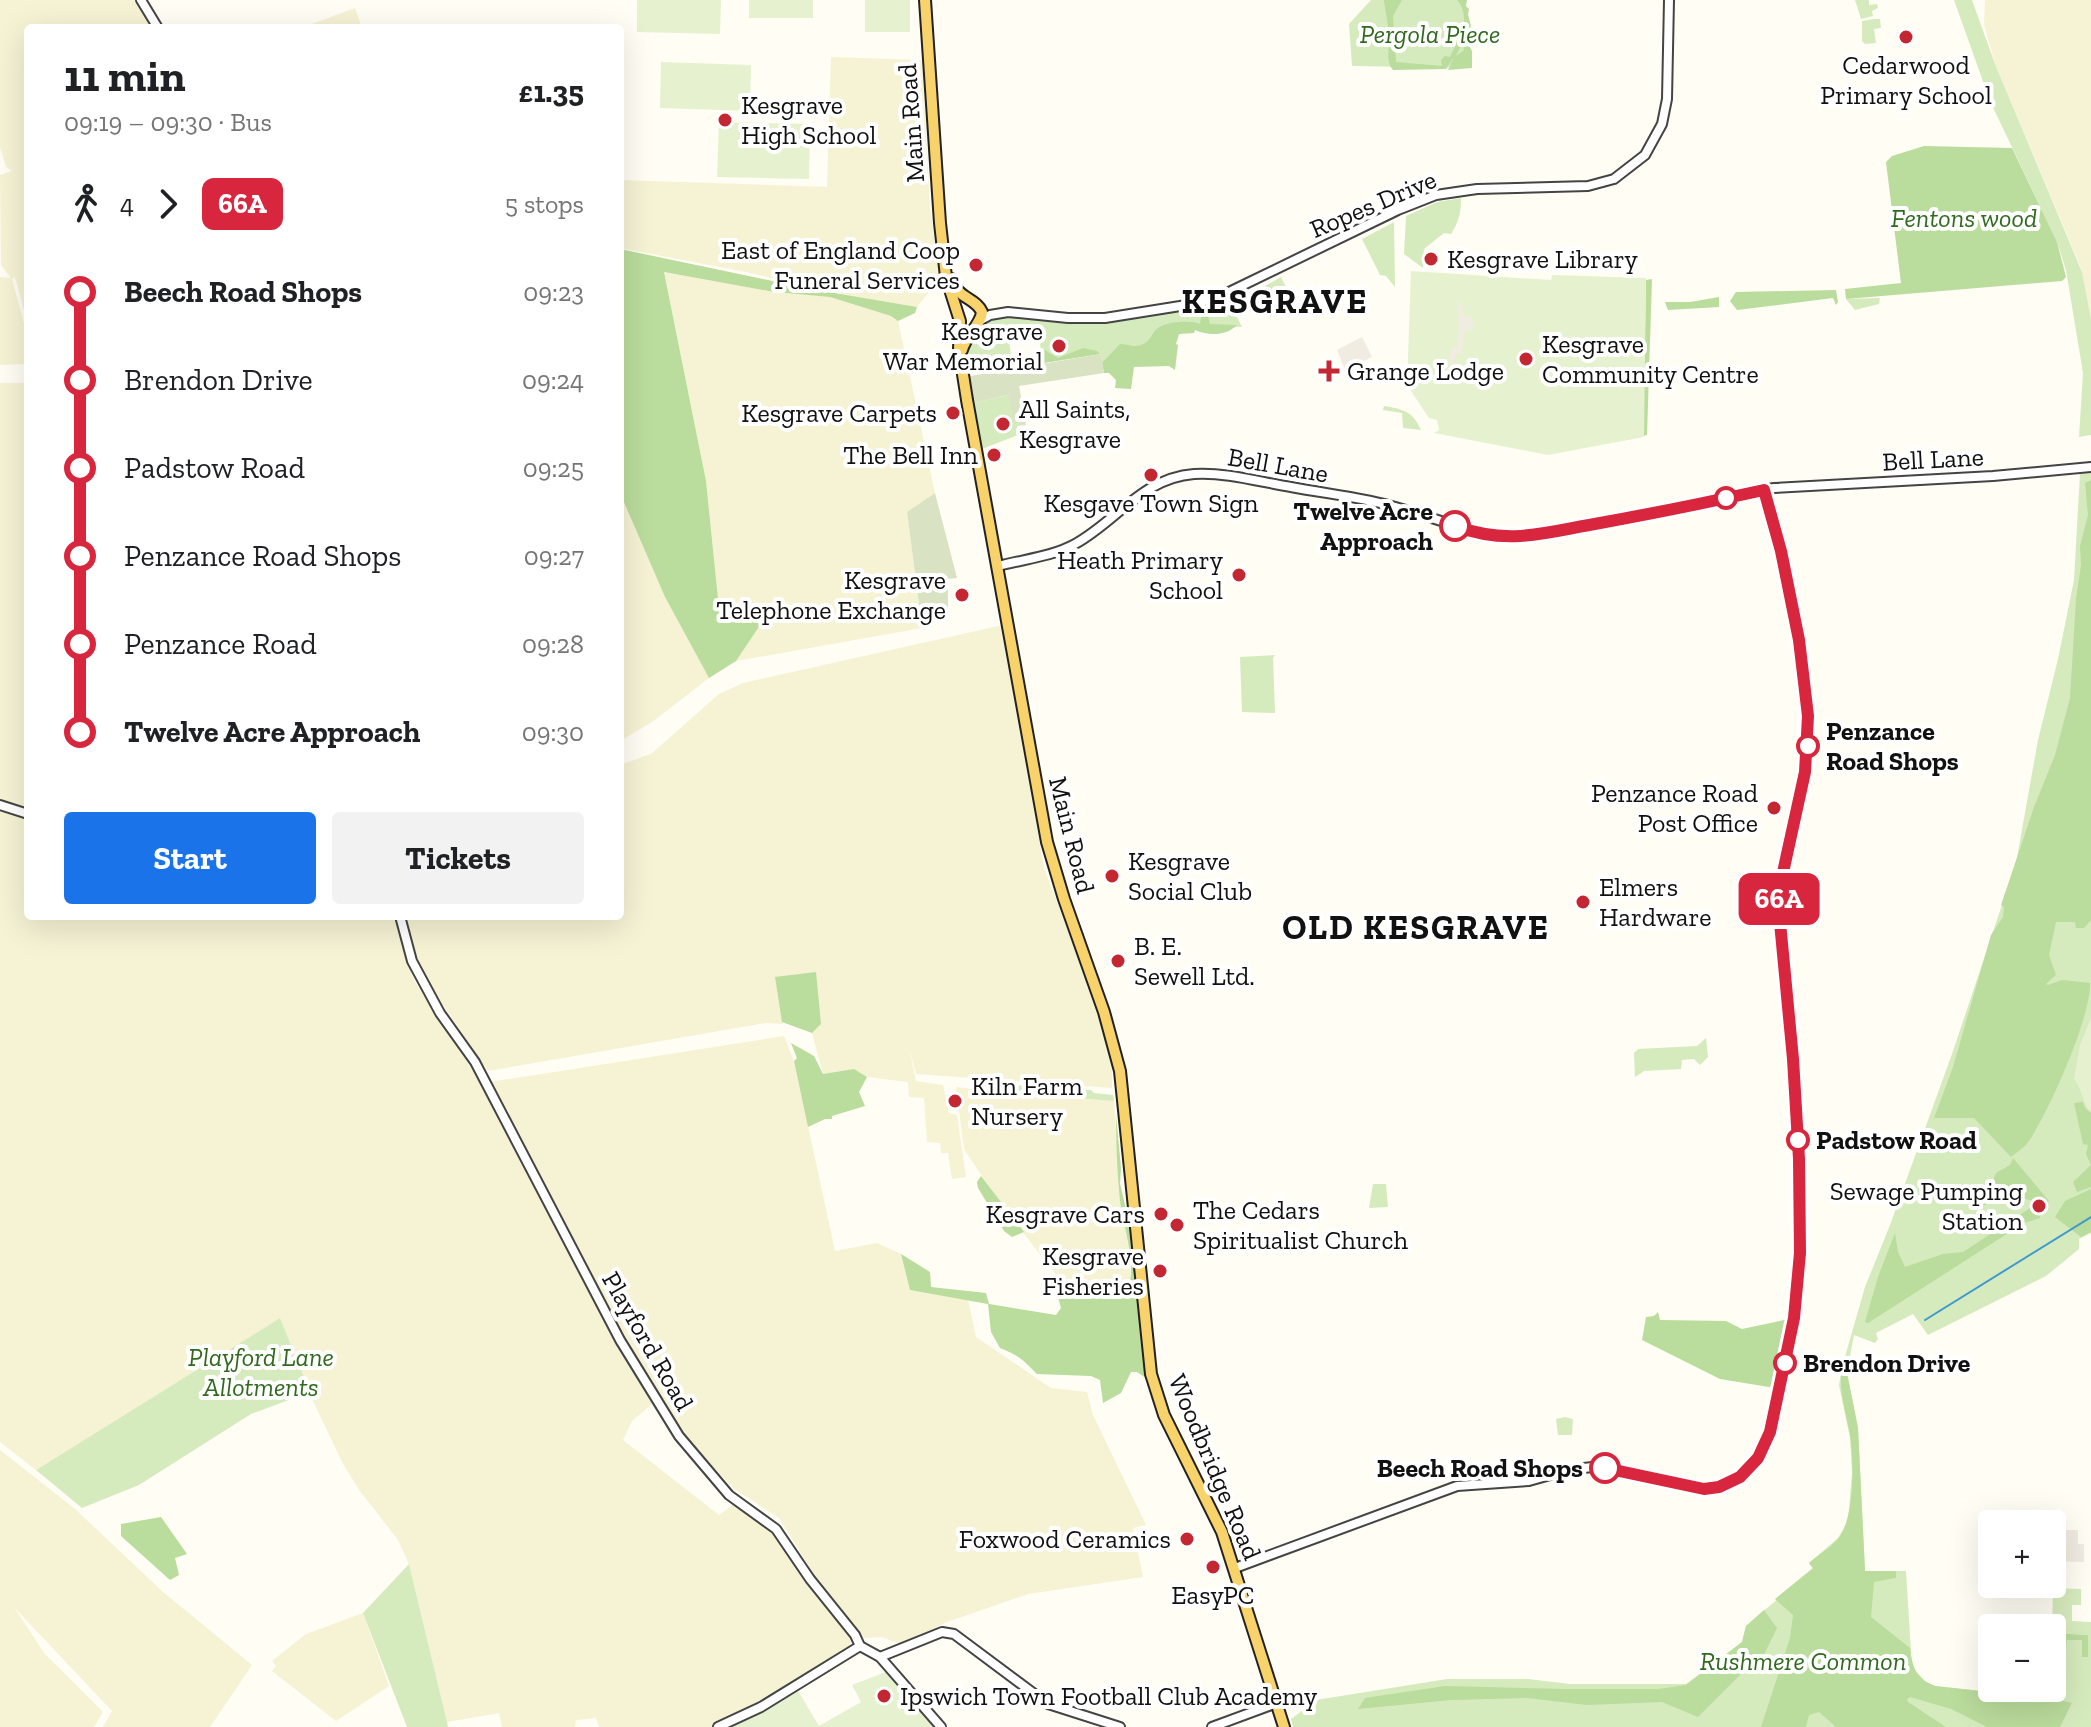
<!DOCTYPE html>
<meta charset="utf-8">
<style>
:root{--surface:#fff;--page:#f2f2f2;--text:#202124;--muted:#757577;--accent:#1a73e8}
body{margin:0;font-family:"Zilla Slab",serif;background:var(--page);color:var(--text);height:100vh;display:flex;flex-direction:column;font-size:30px;white-space:nowrap}
*{box-sizing:border-box;margin:0}
p{font-size:26px;color:var(--muted)}
.icon{flex:none;width:44px;height:44px;fill:none;stroke:currentColor;stroke-width:2;stroke-linecap:round;stroke-linejoin:round}
.map{position:relative;flex:1;overflow:hidden}
.drawer{position:absolute;left:24px;top:24px;width:600px;height:896px;display:flex;flex-direction:column;background:var(--surface);border-radius:8px;box-shadow:0 8px 32px #0002}
.drawer>*{flex:none}
.badge{padding:0 16px;border-radius:12px;font-size:28px;line-height:52px}
.buttons{position:absolute;left:1978px;top:1510px;display:grid;gap:16px}
.buttons a{display:grid;place-items:center;width:88px;height:88px;border-radius:8px;background:var(--surface);box-shadow:0 8px 32px #0002;font-size:40px}
.map>.badge{position:absolute;translate:-50% -50%;box-shadow:0 0 0 4px #fff}
.legs{display:flex;align-items:center;gap:12px;height:88px;padding:0 40px;font-size:26px}
.legs p{margin-inline-start:auto}
.summary{display:flex;align-items:center;justify-content:space-between;height:136px;padding:0 40px}
h1{font-size:44px;font-weight:700;line-height:60px}
.action{display:flex;gap:16px;margin-top:auto;padding:16px 40px}
.action a{flex:1;height:92px;border-radius:8px;background:var(--accent);color:#fff;font-size:32px;font-weight:700;line-height:92px;text-align:center}
.action a+a{background:var(--page);color:var(--text)}
ul{padding:0 40px;list-style:none}
li{display:flex;align-items:center;gap:28px;height:88px;font-size:30px}
li i{display:grid;place-items:center;width:12px;height:100%;margin:0 10px;background:currentColor}
li i::after{content:'';width:20px;height:20px;margin:-10px;border:6px solid;border-radius:50%;background:var(--surface)}
li p{margin-inline-start:auto}
li:first-child i{background:linear-gradient(#0000 50%,currentColor 0)}
li:last-child i{background:linear-gradient(currentColor 50%,#0000 0)}
.map>svg:first-child{display:block}
</style>
<div class="map">
<svg width="2091" height="1727" viewBox="0 0 2091 1727">
<rect width="100%" height="100%" fill="#fffdf4"/>
<g fill="#f6f2d4">
<polygon points="0,0 134,0 152,28 28,28 28,325 15,277 12,279 28,339 28,364 0,365 0,277 11,278 1,265 0,175 12,171 6,167 0,147"/>
<polygon points="1985,0 2091,0 2091,319 2081,268 1995,64 1984,24"/>
<polygon points="355,8 362,28 301,28"/>
<polygon points="831,57 922,60 930,207 940,278 917,307 847,295 741,271 620,248 620,180 827,187"/>
<polygon points="664,272 774,292 830,297 891,316 898,321 935,493 907,512 922,628 736,661 773,604 734,622 727,623 720,618 706,481"/>
<polygon points="0,383 28,383 28,812 0,804"/>
<polygon points="620,493 665,597 709,678 652,722 620,741"/>
<polygon points="1003,625 1044,868 1099,1010 1112,1054 1112,1088 916,1074 909,1048 916,1081 943,1085 949,1113 957,1115 966,1177 952,1179 948,1153 941,1153 940,1143 927,1142 924,1098 909,1097 908,1082 867,1077 854,1069 823,1074 812,1033 821,1024 775,978 783,1024 766,1023 488,1071 421,973 406,916 620,916 620,765 651,754 719,694 743,683"/>
<polygon points="0,811 28,820 28,916 395,916 414,980 474,1073 652,1404 632,1421 623,1440 719,1515 734,1504 772,1532 847,1629 852,1639 849,1648 839,1657 766,1700 713,1727 599,1727 596,1718 576,1720 575,1727 502,1727 499,1713 447,1722 409,1564 398,1540 360,1491 343,1464 313,1401 280,1318 36,1470 0,1442"/>
<polygon points="784,1036 794,1061 835,1251 877,1243 901,1254 910,1290 968,1300 976,1337 1051,1388 1087,1392 1093,1415 1146,1525 1133,1528 1143,1577 1028,1594 947,1622 900,1644 882,1637 864,1638 815,1576 779,1518 733,1488 680,1431 631,1350 490,1082"/>
<polygon points="956,1087 1013,1094 1114,1101 1121,1204 1130,1256 1130,1281 1128,1287 1062,1287 1059,1279 997,1199 964,1149"/>
<polygon points="0,1450 75,1509 163,1592 252,1665 210,1727 103,1727 112,1711 14,1607 44,1653 103,1712 94,1727 0,1727"/>
<polygon points="363,1613 389,1686 336,1721 272,1671 276,1666 272,1661 306,1634"/>
</g>
<g fill="#d6ebbd">
<polygon points="1371,0 1465,0 1472,68 1352,66 1349,24"/>
<polygon points="1855,0 1869,0 1869,5 1877,4 1878,8 1872,11 1873,16 1861,19"/>
<polygon points="1954,0 1972,0 1995,64 2082,272 2091,319 2091,435 2079,437 2083,373 2066,270 2057,242 1990,101"/>
<polygon points="1874,19 1880,19 1881,28 1874,29 1876,43 1865,44 1862,41 1862,21"/>
<path d="M1461,198C1461,212 1459,222 1451,234L1444,233L1424,249L1423,268L1404,254L1406,216L1437,202Z"/>
<polygon points="1394,222 1395,287 1386,276 1380,275 1362,239"/>
<path d="M1281,277L1299,314L1297,317C1273,316 1254,322 1240,300Z"/>
<polygon points="1880,298 1879,304 1855,310 1846,299"/>
<path d="M1223,299L1229,301L1242,327L1182,326L1161,344L1102,363L1101,354L1043,363L1039,338L1009,342L1012,361L1001,362L996,368L968,371C965,350 969,330 991,319C1012,309 1069,323 1095,322C1138,320 1183,311 1223,299Z"/>
<polygon points="1008,395 1023,418 1017,426 1018,435 982,449 974,403"/>
<path d="M1384,406C1402,409 1413,411 1421,430L1403,428L1402,413L1383,410Z"/>
<polygon points="2080,473 2091,473 2091,1233 2079,1239 2079,1249 2046,1276 1928,1335 1913,1314 1876,1333 1878,1339 1875,1343 1854,1335 1847,1373 1858,1428 1865,1571 1906,1571 1912,1667 1926,1682 1935,1686 2056,1699 2059,1661 2065,1660 2067,1640 2082,1640 2088,1635 2052,1633 2053,1588 2081,1589 2081,1605 2072,1605 2072,1621 2091,1622 2091,1727 1293,1727 1291,1719 1316,1700 1447,1679 1528,1679 1570,1684 1686,1684 1742,1642 1746,1626 1813,1569 1809,1563 1838,1538 1848,1521 1852,1473 1850,1438 1839,1385 1842,1367 1865,1287 1890,1225 1952,1054 2016,863 2038,740 2058,659 2074,580"/>
<polygon points="1275,655 1273,658 1275,713 1242,712 1240,657"/>
<polygon points="1706,1038 1708,1057 1700,1065 1694,1059 1682,1060 1681,1069 1644,1071 1635,1077 1634,1053 1638,1049 1697,1046"/>
<polygon points="1011,1085 1091,1090 1094,1093 1113,1095 1114,1101 1007,1093 1007,1087"/>
<polygon points="1373,1184 1386,1184 1388,1207 1369,1208"/>
<polygon points="280,1318 310,1392 251,1414 139,1485 82,1508 36,1470"/>
<polygon points="1565,1417 1573,1419 1572,1435 1558,1435 1556,1419"/>
<polygon points="409,1564 447,1722 448,1727 407,1727 363,1613"/>
</g>
<g fill="#badc9c">
<path d="M1384,0H1402L1393,16L1396,62L1442,66L1441,60L1445,56L1450,57L1457,42H1463L1456,56L1464,50L1463,46L1467,43C1460,33 1470,14 1457,0H1467L1466,6L1469,9L1468,14L1473,35L1472,39L1470,37L1467,41L1472,51V68L1448,70L1454,57L1446,69L1393,70C1385,60 1390,48 1389,34C1388,23 1385,11 1384,0Z"/>
<polygon points="1924,146 2012,148 2057,242 2066,277 2062,281 1846,299 1845,289 1901,283 1886,162 1892,156"/>
<path d="M620,249L811,289L917,307L915,313L898,321L891,316L830,297L774,292L664,272L706,481L720,618L727,623C745,621 759,612 775,603L736,661L709,678L665,597L620,493Z"/>
<polygon points="1652,279 1647,435 1581,448 1643,432 1646,280"/>
<polygon points="1836,290 1838,302 1836,305 1833,298 1737,310 1730,301 1736,292"/>
<polygon points="1719,297 1719,307 1668,310 1665,302 1690,302"/>
<path d="M1207,312L1210,324L1237,325C1226,336 1209,336 1195,330L1194,333L1179,334L1176,344L1178,345L1175,370L1169,366L1134,367L1131,389L1115,388L1116,380L1109,373H1104L1102,363L1120,344C1129,344 1136,349 1145,343C1151,340 1152,332 1158,328C1166,321 1193,320 1200,324L1201,317Z"/>
<polygon points="1083,348 1097,351 1100,354 1043,363 1043,349 1058,358"/>
<path d="M2091,480V920L2084,928H2076L2075,922H2056L2049,955L2056,975L2046,984L2048,985L2062,980L2090,983C2091,1017 2050,1109 2029,1141C2024,1148 2017,1152 2011,1157L1974,1118H1934L1953,1067L1991,935L2003,917L2004,907L2001,905L2034,807L2055,755L2070,698L2076,599L2081,565L2080,546L2088,515L2085,483Z"/>
<polygon points="816,972 821,1024 812,1033 782,1022 775,977"/>
<polygon points="791,1043 814,1056 823,1074 854,1069 867,1077 859,1092 865,1106 832,1116 832,1119 825,1119 808,1127 794,1061 797,1058"/>
<polygon points="2083,1102 2085,1108 2091,1113 2091,1187 2077,1192 2073,1182 2091,1165 2086,1154 2088,1145 2083,1144 2074,1103"/>
<path d="M1116,1114L1121,1168L1120,1183L1131,1232L1146,1378L1137,1372H1131L1121,1393L1103,1403L1100,1380L1091,1376L1037,1374C1020,1357 1021,1357 1000,1348L991,1332L988,1304L910,1290L901,1254L930,1272L931,1287L986,1293L989,1304L1056,1315L1061,1308L1056,1290L1059,1280L1062,1287H1128C1137,1266 1123,1224 1120,1201C1117,1172 1116,1143 1116,1114Z"/>
<polygon points="2013,1158 2049,1201 2044,1204 2015,1196 1977,1207 1975,1203 1989,1194 1996,1173 2010,1165"/>
<polygon points="981,1176 1024,1232 1012,1237 1004,1231 978,1188 977,1182"/>
<polygon points="2091,1189 2091,1232 2081,1237 2055,1217 2065,1201"/>
<polygon points="2030,1208 2041,1212 2040,1218 2024,1223 1868,1323 1865,1322 1878,1277 1895,1233 1898,1252 1905,1267 1943,1254 1963,1252"/>
<polygon points="1658,1312 1660,1320 1726,1321 1742,1329 1789,1319 1775,1388 1720,1379 1642,1340 1646,1317 1654,1316"/>
<path d="M1842,1367L1847,1373L1858,1428L1865,1571H1896V1578L1874,1582L1871,1617L1910,1648C1912,1666 1916,1679 1935,1686L2056,1699L2072,1703L2060,1727H1987L1951,1709L1910,1697L1907,1699L1908,1702L1946,1727H1836L1819,1712L1809,1715L1806,1727H1761L1790,1638L1793,1615L1775,1599L1813,1568L1809,1563C1818,1555 1830,1548 1838,1539C1855,1518 1854,1461 1850,1435C1846,1411 1838,1391 1842,1367Z"/>
<polygon points="161,1517 187,1554 175,1558 179,1575 170,1580 121,1536 121,1524"/>
<polygon points="1764,1610 1777,1628 1755,1673 1741,1674 1698,1717 1662,1702 1587,1705 1527,1698 1451,1700 1358,1709 1365,1698 1445,1686 1566,1689 1658,1689 1686,1685 1742,1642 1746,1626"/>
<polygon points="2052,1633 2088,1635 2088,1657 2082,1657 2082,1640 2067,1640 2065,1661 2059,1661 2059,1639 2052,1638"/>
</g>
<g fill="#d9e3c4">
<polygon points="1101,354 1104,373 1019,386 1026,425 1016,426 1023,419 1014,421 1008,395 974,403 970,376"/>
<polygon points="935,493 957,578 948,579 948,609 920,612 907,512"/>
</g>
<g fill="#e6f2cf">
<polygon points="637,0 721,0 720,34 637,32"/>
<rect x="749" y="0" width="64" height="18"/>
<rect x="865" y="0" width="45" height="32"/>
<polygon points="661,62 751,65 750,111 660,108"/>
<polygon points="719,122 810,124 809,179 717,177"/>
<polygon points="1411,271 1551,280 1552,275 1646,278 1644,437 1548,455 1434,433 1439,430 1437,420 1429,418 1407,385"/>
<path d="M2091,1018V1112C2082,1104 2082,1087 2074,1079L2080,1045Z"/>
<polygon points="888,1671 937,1727 731,1727 762,1713 797,1689 819,1726 861,1702 852,1685"/>
</g>
<g fill="#f1ece2">
<polygon points="1457,302 1460,302 1463,315 1473,319 1473,330 1466,331 1463,336 1462,354 1456,354 1453,363 1449,365 1451,348 1458,347 1459,313"/>
<polygon points="1362,337 1372,357 1345,370 1337,350"/>
<polygon points="2062,1530 2078,1530 2078,1544 2084,1544 2084,1562 2052,1561 2054,1538"/>
</g>
<g fill="none" stroke-linecap="round" stroke-linejoin="round">
<polyline stroke="#3f99ce" stroke-width="2" points="1925,1320 2091,1217"/>
<g stroke="#444" stroke-width="12">
<g id="tertiary">
<polyline points="141,0 158,28"/>
<polyline points="981,320 990,315 1008,312 1068,318 1105,318 1199,303 1229,292 1398,210 1436,195 1477,189 1588,186 1614,179 1645,155 1662,124 1667,99 1669,0"/>
<path d="M999,566C1024,559 1051,557 1075,544C1117,521 1142,478 1194,474C1226,472 1260,482 1291,487C1327,494 1364,497 1399,508C1453,523 1489,543 1547,534L1774,488L1993,476L2091,467"/>
<polyline points="0,805 28,814"/>
<polyline points="400,916 412,961 440,1013 475,1062 620,1340 679,1436 729,1495 776,1529 810,1579 855,1635 860,1646 880,1657 941,1727"/>
<polyline points="1235,1568 1457,1486 1529,1481 1568,1470 1592,1467 1710,1489 1740,1477 1755,1462 1764,1449 1775,1415 1800,1270 1797,1115 1779,912 1782,877 1805,772 1808,729 1803,660 1781,551 1764,490"/>
<polyline points="880,1657 942,1632 954,1634 1048,1704 1120,1727"/>
<polyline points="718,1727 761,1707 860,1646"/>
<polyline points="1212,1727 1277,1703"/>
</g>
</g>
<g stroke="#222" stroke-width="14">
<g id="primary">
<polyline points="925,0 940,223 946,277 960,321 959,349 967,400 1047,842 1064,899 1104,1012 1120,1071 1151,1374 1164,1415 1222,1532 1284,1727"/>
<path d="M951,279C959,300 975,297 982,312C981,325 966,335 962,350"/>
</g>
</g>
<use href="#tertiary" stroke="#fff" stroke-width="8"/>
<use href="#primary" stroke="#f8d26b" stroke-width="10"/>
</g>
<g fill="none" stroke-linecap="round" stroke-linejoin="round">
<g stroke="#fff" stroke-width="18">
<path id="line-1" d="M1455,526C1510,546 1546,532 1600,523C1655,513 1709,502 1764,490L1781,551L1799,640L1808,716L1805,772L1782,877L1779,912L1793,1059L1799,1159L1800,1253L1794,1318L1770,1432L1758,1458L1740,1477L1719,1487L1704,1489L1605,1468"/>
</g>
<use href="#line-1" stroke="#d7263d" stroke-width="12"/>
</g>
<g fill="#c32732" stroke="#fff" stroke-width="3">
<circle cx="1906" cy="37" r="8"/>
<circle cx="725" cy="120" r="8"/>
<circle cx="1431" cy="259" r="8"/>
<circle cx="976" cy="265" r="8"/>
<circle cx="1059" cy="346" r="8"/>
<circle cx="1526" cy="359" r="8"/>
<path d="M1325 359h8v8h8v8h-8v8h-8v-8h-8v-8h8z"/>
<circle cx="953" cy="413" r="8"/>
<circle cx="1003" cy="424" r="8"/>
<circle cx="994" cy="455" r="8"/>
<circle cx="1151" cy="475" r="8"/>
<circle cx="1239" cy="575" r="8"/>
<circle cx="962" cy="595" r="8"/>
<circle cx="1774" cy="808" r="8"/>
<circle cx="1112" cy="876" r="8"/>
<circle cx="1583" cy="902" r="8"/>
<circle cx="1118" cy="961" r="8"/>
<circle cx="955" cy="1101" r="8"/>
<circle cx="2039" cy="1206" r="8"/>
<circle cx="1161" cy="1214" r="8"/>
<circle cx="1177" cy="1225" r="8"/>
<circle cx="1160" cy="1271" r="8"/>
<circle cx="1187" cy="1539" r="8"/>
<circle cx="1213" cy="1567" r="8"/>
<circle cx="884" cy="1696" r="8"/>
</g>
<g fill="#fff" stroke="#d7263d" stroke-width="4">
<circle cx="1726" cy="498" r="10"/>
<circle cx="1455" cy="526" r="14"/>
<circle cx="1808" cy="746" r="10"/>
<circle cx="1798" cy="1140" r="10"/>
<circle cx="1785" cy="1363" r="10"/>
<circle cx="1605" cy="1468" r="14"/>
</g>
<g text-anchor="middle" stroke-width="8" stroke-linejoin="round" paint-order="stroke">
<g font-size="26" font-style="italic" fill="#316a1f" stroke="#fff">
<text x="1430" y="43">Pergola Piece</text>
<text x="1964" y="227">Fentons wood</text>
<text x="261" y="1366">Playford Lane<tspan x="261" dy="30">Allotments</tspan></text>
<text x="1803" y="1670">Rushmere Common</text>
</g>
<g font-size="26" fill="#111" stroke="#fff" text-anchor="start">
<text x="1906" y="74" text-anchor="middle">Cedarwood<tspan x="1906" dy="30">Primary School</tspan></text>
<text x="741" y="114">Kesgrave<tspan x="741" dy="30">High School</tspan></text>
<text x="960" y="259" text-anchor="end">East of England Coop<tspan x="960" dy="30">Funeral Services</tspan></text>
<text x="1447" y="268">Kesgrave Library</text>
<text x="1043" y="340" text-anchor="end">Kesgrave<tspan x="1043" dy="30">War Memorial</tspan></text>
<text x="1542" y="353">Kesgrave<tspan x="1542" dy="30">Community Centre</tspan></text>
<text x="1347" y="380">Grange Lodge</text>
<text x="1019" y="418">All Saints,<tspan x="1019" dy="30">Kesgrave</tspan></text>
<text x="937" y="422" text-anchor="end">Kesgrave Carpets</text>
<text x="978" y="464" text-anchor="end">The Bell Inn</text>
<text x="1151" y="512" text-anchor="middle">Kesgave Town Sign</text>
<text x="1223" y="569" text-anchor="end">Heath Primary<tspan x="1223" dy="30">School</tspan></text>
<text x="946" y="589" text-anchor="end">Kesgrave<tspan x="946" dy="30">Telephone Exchange</tspan></text>
<text x="1758" y="802" text-anchor="end">Penzance Road<tspan x="1758" dy="30">Post Office</tspan></text>
<text x="1128" y="870">Kesgrave<tspan x="1128" dy="30">Social Club</tspan></text>
<text x="1599" y="896">Elmers<tspan x="1599" dy="30">Hardware</tspan></text>
<text x="1134" y="955">B. E.<tspan x="1134" dy="30">Sewell Ltd.</tspan></text>
<text x="971" y="1095">Kiln Farm<tspan x="971" dy="30">Nursery</tspan></text>
<text x="2023" y="1200" text-anchor="end">Sewage Pumping<tspan x="2023" dy="30">Station</tspan></text>
<text x="1193" y="1219">The Cedars<tspan x="1193" dy="30">Spiritualist Church</tspan></text>
<text x="1145" y="1223" text-anchor="end">Kesgrave Cars</text>
<text x="1144" y="1265" text-anchor="end">Kesgrave<tspan x="1144" dy="30">Fisheries</tspan></text>
<text x="1171" y="1548" text-anchor="end">Foxwood Ceramics</text>
<text x="1213" y="1604" text-anchor="middle">EasyPC</text>
<text x="900" y="1705">Ipswich Town Football Club Academy</text>
</g>
<g font-size="26" fill="#111" stroke="#fff">
<text transform="translate(911 123) rotate(-94)" y="9">Main Road</text>
<text transform="translate(1373 204) rotate(-23)" y="9">Ropes Drive</text>
<text transform="translate(1933 459) rotate(-3)" y="9">Bell Lane</text>
<text transform="translate(1278 465) rotate(10)" y="9">Bell Lane</text>
<text transform="translate(1072 835) rotate(76)" y="9">Main Road</text>
<text transform="translate(648 1341) rotate(60)" y="9">Playford Road</text>
<text transform="translate(1215 1467) rotate(67)" y="9">Woodbridge Road</text>
</g>
<g font-size="26" font-weight="bold" fill="#111" stroke="#fff" text-anchor="start">
<text x="1433" y="520" text-anchor="end">Twelve Acre<tspan x="1433" dy="30">Approach</tspan></text>
<text x="1826" y="740">Penzance<tspan x="1826" dy="30">Road Shops</tspan></text>
<text x="1816" y="1149">Padstow Road</text>
<text x="1803" y="1372">Brendon Drive</text>
<text x="1583" y="1477" text-anchor="end">Beech Road Shops</text>
</g>
<g font-size="34" font-weight="bold" letter-spacing="2" fill="#111" stroke="#fff">
<text x="1275" y="313">KESGRAVE</text>
<text x="1416" y="939">OLD KESGRAVE</text>
</g>
</g>
</svg>
<div class="buttons">
<a>+</a>
<a>−</a>
</div>
<b class="badge" style="left:1779px;top:899px;background:#d7263d;color:#fff">66A</b>
<section class="drawer">
<div class="summary"><div><h1>11 min</h1><p>09:19 – 09:30 · Bus</p></div><b>£1.35</b></div>
<div class="legs"><svg class="icon" aria-label="walk" viewBox="0 0 24 24"><circle cx="13" cy="4" r="2"/><path d="M13 8l-2 6 4 7M11 14l-3 7M7 12l3-4h3l4 4"/></svg>4<svg class="icon" aria-label="forward" viewBox="0 0 24 24"><path d="M9 5l7 7-7 7"/></svg><b class="badge" style="background:#d7263d;color:#fff">66A</b><p>5 stops</p></div>
<ul>
<li><i style="color:#d7263d"></i><b>Beech Road Shops</b><p>09:23</p></li>
<li><i style="color:#d7263d"></i><span>Brendon Drive</span><p>09:24</p></li>
<li><i style="color:#d7263d"></i><span>Padstow Road</span><p>09:25</p></li>
<li><i style="color:#d7263d"></i><span>Penzance Road Shops</span><p>09:27</p></li>
<li><i style="color:#d7263d"></i><span>Penzance Road</span><p>09:28</p></li>
<li><i style="color:#d7263d"></i><b>Twelve Acre Approach</b><p>09:30</p></li>
</ul>
<div class="action"><a>Start</a><a>Tickets</a></div>
</section>
</div>
